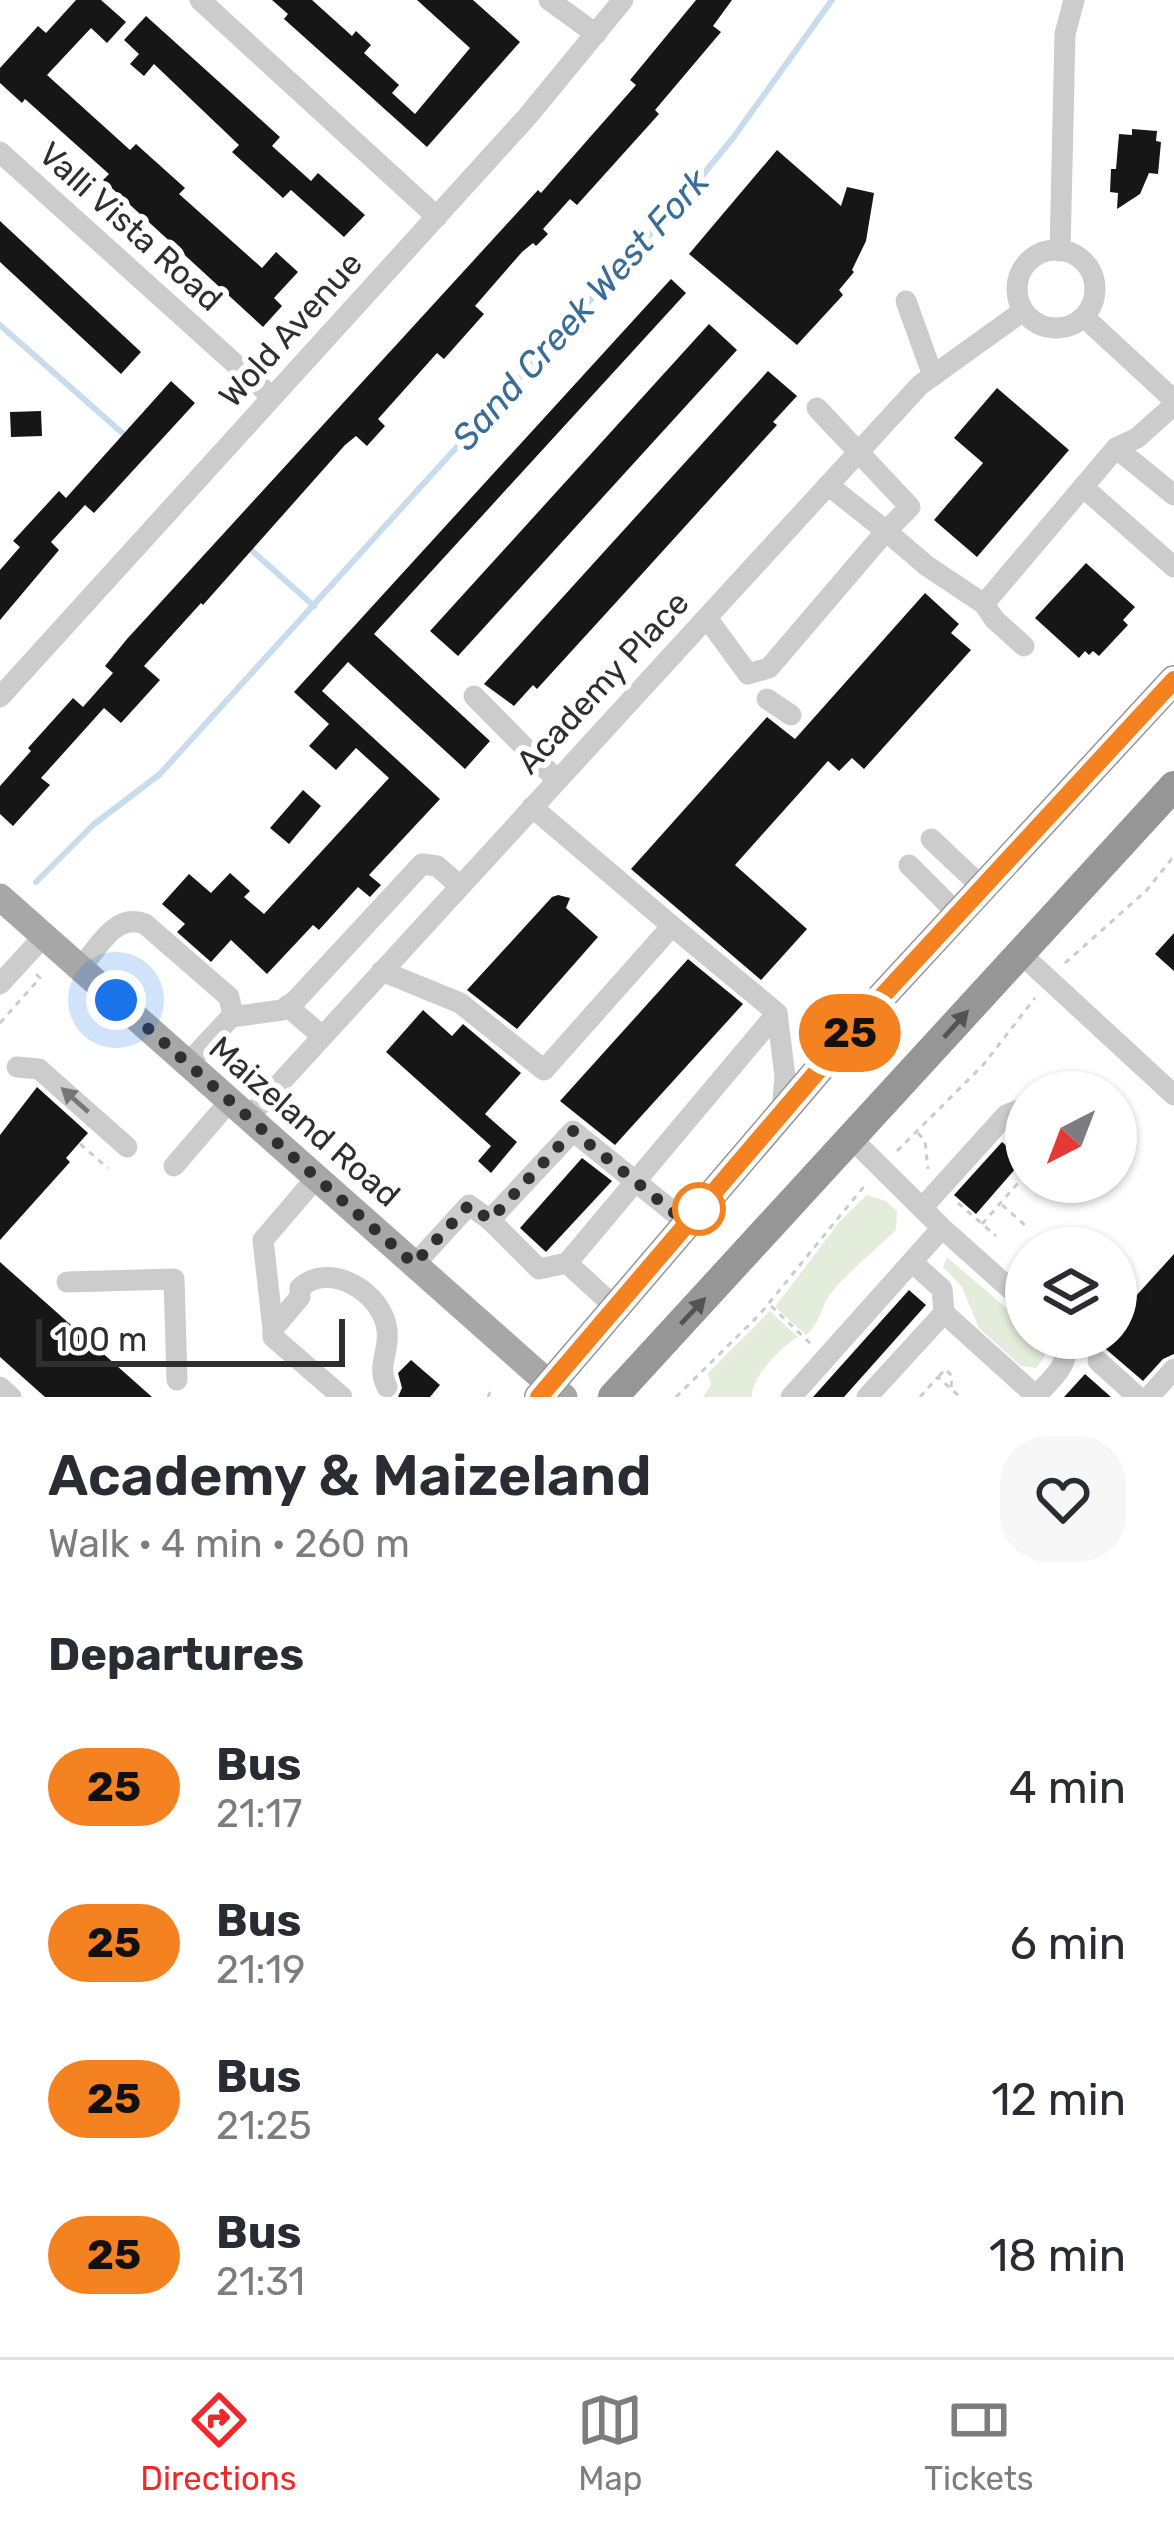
<!DOCTYPE html>
<meta charset="utf-8">
<style>
:root{--surface:#fff;--page:#f7f7f7;--text:#2b2b33;--muted:#7c7c81;--line:#e1e1e2;--accent:#ee292b}
body{margin:0;font-family:Rubik,sans-serif;background:var(--page);color:var(--text);height:100vh;display:flex;flex-direction:column;font-size:45px;white-space:nowrap}
*{box-sizing:border-box;margin:0}
p{font-size:39px;color:var(--muted)}
.icon{flex:none;width:66px;height:66px;fill:none;stroke:currentColor;stroke-width:2;stroke-linecap:round;stroke-linejoin:round}
.map{position:relative;height:1397px;overflow:hidden}
.drawer{display:flex;flex-direction:column;background:var(--surface);flex:1}
.drawer>*{flex:none}
.badge{padding:0 24px;border-radius:39px;font-size:42px;line-height:78px}
.needle{width:78px;rotate:222deg}
.buttons{position:absolute;left:1005px;top:1071px;display:grid;gap:24px}
.buttons a{display:grid;place-items:center;width:132px;height:132px;border-radius:50%;background:var(--surface);box-shadow:0 3px 9px #0004;font-size:60px}
.scale{position:absolute;left:36px;bottom:30px;width:309px;box-sizing:border-box;padding-left:12px;border:6px solid #2f2f2f;border-top:0;font-size:33px;line-height:42px;white-space:nowrap;color:#2f2f2f;-webkit-text-stroke:9px #fff;paint-order:stroke}
.you{position:absolute;width:60px;height:60px;margin:-30px;border:9px solid #fff;border-radius:50%;background:#1a73e8;box-shadow:0 0 0 18px #1a73e833}
.map>.badge{position:absolute;translate:-50% -50%;box-shadow:0 0 0 6px #fff}
h2{padding:0 48px;font-size:45px;line-height:108px}
.round{display:grid;place-items:center;flex:none;width:126px;height:126px;border-radius:48px;background:var(--page)}
.headline{display:flex;align-items:center;justify-content:space-between;height:204px;padding:0 48px}
h1{font-size:57px;font-weight:600;line-height:90px}
ul{padding:0;list-style:none}
li{display:flex;align-items:center;gap:36px;height:156px;padding:0 48px}
li div{flex:1}
li b{display:block;font-size:45px}
li em{font-style:normal}
li .badge{min-width:132px;font-weight:700;text-align:center}
.dock{display:flex;justify-content:space-around;align-items:center;height:168px;border-top:3px solid var(--line);background:var(--surface);font-size:33px;color:var(--muted)}
.dock a{display:grid;justify-items:center;gap:6px}
.dock .active{color:var(--accent)}
.map>svg:first-child{display:block}
</style>
<div class="map">
<svg width="1174" height="1397" viewBox="0 0 1174 1397">
<rect width="100%" height="100%" fill="#fff"/>
<g fill="#e4eddc">
<path d="M867,1195L886,1201L897,1211L896,1230C874,1251 851,1269 831,1293C820,1307 821,1323 806,1335L775,1307L840,1221Z"/>
<polygon points="947,1257 1026,1325 1026,1338 1042,1340 1045,1355 1037,1368 1021,1366 979,1328 962,1287 943,1267"/>
<path d="M770,1311L798,1337C781,1347 751,1377 752,1397H703L711,1385L708,1373Z"/>
</g>
<g fill="none" stroke-linecap="round" stroke-linejoin="round">
<g stroke="#c8dcee" stroke-width="6">
<polyline points="0,325 128,438"/>
<polyline points="249,548 314,606"/>
<polyline points="36,882 93,825 160,774 691,189 733,138 832,0"/>
</g>
</g>
<g fill="#161616">
<polygon points="76,0 101,0 126,22 107,43 91,28 47,75 130,150 136,144 185,188 179,194 262,268 276,252 298,272 274,298 282,306 263,327 103,180 109,174 25,99 22,103 0,83 0,68 38,26 46,33"/>
<polygon points="272,0 312,0 352,36 356,31 371,45 364,53 399,85 392,93 415,114 470,48 417,0 473,0 520,42 427,147 284,19 288,14"/>
<polygon points="696,0 732,0 713,26 721,32 655,110 659,114 577,205 570,199 543,229 548,234 536,246 533,243 522,252 475,306 484,314 444,359 437,353 378,419 385,426 367,446 356,436 345,445 203,605 201,603 144,666 160,680 121,723 104,708 41,778 50,785 13,826 0,814 0,786 31,751 28,748 73,698 83,707 113,673 105,666 127,639 538,190 541,193 591,136 636,85 630,80"/>
<polygon points="146,16 280,137 272,146 311,181 318,173 365,215 344,237 291,190 283,198 232,152 239,145 154,64 144,76 130,64 139,54 124,40"/>
<polygon points="1132,129 1157,131 1156,141 1161,142 1158,174 1149,173 1140,194 1117,209 1118,193 1110,192 1111,169 1116,169 1119,134 1132,135"/>
<polygon points="777,150 841,206 847,187 874,193 866,241 852,270 854,272 839,290 843,295 797,345 689,254"/>
<polygon points="0,221 141,352 121,374 0,262"/>
<polygon points="671,279 686,293 374,634 490,741 465,769 348,662 322,691 440,799 369,875 381,885 370,897 358,887 319,930 313,925 267,974 231,940 211,962 177,932 185,924 162,904 189,874 211,893 230,873 250,891 244,897 264,914 389,778 356,748 336,770 309,746 329,724 294,692"/>
<polygon points="709,324 737,350 458,656 430,631"/>
<polygon points="768,371 797,396 773,422 777,425 651,564 537,689 533,685 514,706 484,684"/>
<polygon points="171,381 195,403 94,513 85,505 51,542 59,550 0,620 0,570 20,547 13,541 59,491 66,498"/>
<polygon points="997,388 1069,450 977,557 934,520 983,463 954,438"/>
<polygon points="41,411 42,436 11,437 10,412"/>
<polygon points="1086,563 1135,607 1123,620 1128,625 1099,656 1093,651 1089,655 1085,651 1079,658 1035,618"/>
<polygon points="925,593 959,624 951,633 971,650 864,769 852,758 839,771 828,761 735,865 807,929 761,980 631,869 767,717 795,739"/>
<polygon points="303,790 321,806 289,844 270,828"/>
<polygon points="558,895 570,898 566,908 598,937 517,1029 467,990 552,897"/>
<polygon points="1174,933 1174,971 1155,954"/>
<polygon points="688,959 743,1004 615,1145 560,1101"/>
<polygon points="423,1010 452,1036 463,1024 521,1073 485,1114 517,1142 491,1173 478,1161 491,1146 386,1052"/>
<polygon points="37,1087 88,1133 66,1158 70,1162 0,1240 0,1135"/>
<polygon points="1002,1142 1023,1160 976,1214 954,1195"/>
<polygon points="582,1158 612,1181 546,1252 520,1228"/>
<polygon points="1174,1254 1174,1354 1163,1359 1143,1381 1093,1338 1116,1338 1116,1318"/>
<polygon points="0,1262 152,1397 45,1397 0,1357"/>
<polygon points="909,1290 926,1305 844,1397 813,1397"/>
<polygon points="411,1360 440,1385 430,1397 398,1397 402,1388 398,1373"/>
<polygon points="1085,1374 1111,1397 1064,1397"/>
</g>
<g fill="none" stroke-linecap="round" stroke-linejoin="round">
<g stroke="#ccc" stroke-width="3" stroke-dasharray="6 6" stroke-linecap="butt">
<polyline points="1065,963 1146,891 1174,856"/>
<polyline points="0,1023 40,978 36,974"/>
<polyline points="918,1133 925,1141 928,1169"/>
<polyline points="1010,1141 1026,1155"/>
<polyline points="80,1144 108,1168"/>
<polyline points="897,1151 983,1065 1035,998"/>
<polyline points="958,1203 996,1236"/>
<polyline points="1002,1205 1026,1226"/>
<polyline points="982,1224 1026,1174"/>
<polyline points="771,1306 812,1345"/>
<polyline points="939,1376 945,1369 952,1376 951,1389"/>
<polyline points="488,1397 490,1392"/>
<polyline points="676,1397 760,1314 866,1184"/>
<polyline points="920,1397 938,1377 960,1397"/>
</g>
<g stroke="#ccc" stroke-width="21">
<polyline points="200,0 437,217"/>
<polyline points="549,0 596,34"/>
<polyline points="0,152 272,397"/>
<circle cx="1056" cy="289" r="39"/>
<polyline points="1060,251 1065,34 1074,0"/>
<polyline points="906,301 933,376"/>
<polyline points="1084,317 1174,400"/>
<polyline points="817,408 910,507 886,531 927,566 984,604 1116,448 1137,438 1174,405"/>
<polyline points="1116,448 1174,495"/>
<polyline points="1083,487 1174,567"/>
<polyline points="984,604 995,620 1024,646"/>
<polyline points="707,618 748,674 769,668 886,531 828,485"/>
<polyline points="474,696 557,780"/>
<polyline points="0,697 527,117 623,0"/>
<polyline points="767,699 791,715"/>
<polyline points="931,839 983,888"/>
<polyline points="909,865 958,914"/>
<polyline points="672,926 777,1013 785,1076 782,1112"/>
<polyline points="1020,953 1174,1095"/>
<path d="M80,969C98,948 115,912 145,924L229,997L233,1016"/>
<polyline points="382,971 460,1003 544,1070 672,926 532,807"/>
<polyline points="0,984 44,936"/>
<polyline points="287,1006 322,1036"/>
<polyline points="187,1064 231,1017 282,1010 296,1000 422,864 437,866 460,886"/>
<polyline points="17,1067 39,1069 127,1147"/>
<polyline points="248,1118 920,385 1023,311"/>
<polyline points="852,1139 942,1228 1026,1303"/>
<polyline points="174,1166 229,1102"/>
<polyline points="316,1178 263,1240 273,1329 273,1337 342,1397"/>
<polyline points="922,1208 1006,1115 1026,1107"/>
<polyline points="490,1220 539,1269 567,1263 615,1307"/>
<polyline points="567,1263 777,1013"/>
<polyline points="414,1265 469,1205 490,1220 573,1131 687,1223"/>
<polyline points="67,1282 174,1279 177,1380"/>
<polyline points="944,1313 1036,1396"/>
<path d="M273,1329L300,1297V1288C330,1260 383,1293 387,1330C390,1352 376,1365 387,1387"/>
<polyline points="1098,1361 1138,1397"/>
<polyline points="0,1387 11,1397"/>
<polyline points="791,1397 942,1228"/>
<polyline points="867,1397 944,1313 942,1289 912,1262"/>
<path d="M1035,1397C1051,1379 1073,1364 1064,1338"/>
<polyline points="1149,1397 1174,1369"/>
</g>
<polyline stroke="#a7a7a7" stroke-width="27" points="0,897 564,1397"/>
<g stroke="#969696" stroke-width="30">
<polyline points="539,1397 874,1005 1174,680"/>
<polyline points="613,1397 1174,786"/>
</g>
</g>
<defs><path id="oneway-solid" d="M-6-.8H1V-3.2L6.5 0L1 3.2V.8H-6Z" transform="scale(3)"/></defs>
<g fill="#535353">
<use href="#oneway-solid" transform="translate(956 1024) rotate(-48)"/>
<use href="#oneway-solid" transform="translate(693 1311) rotate(-47)"/>
</g>
<use fill="#767676" href="#oneway-solid" transform="translate(75 1100) rotate(-138)"/>
<g fill="none" stroke-linecap="round" stroke-linejoin="round">
<g stroke="#fff" stroke-width="27">
<polyline id="line" points="539,1397 874,1005 1174,680"/>
</g>
<use href="#line" stroke="#f58220" stroke-width="18"/>
<polyline stroke="#2f2f2f" stroke-width="12" stroke-dasharray="0 21.6" points="116,1000 414,1264 469,1205 490,1220 573,1131 687,1223 699,1209"/>
</g>
<circle fill="#fff" stroke="#f58220" stroke-width="6" cx="699" cy="1209" r="24"/>
<g text-anchor="middle" stroke-width="12" stroke-linejoin="round" paint-order="stroke">
<g font-size="33" fill="#2f2f2f" stroke="#fff">
<text transform="translate(131 226) rotate(42)" y="12">Valli Vista Road</text>
<text transform="translate(290 329) rotate(-48)" y="12">Wold Avenue</text>
<text transform="translate(602 682) rotate(-47)" y="12">Academy Place</text>
<text transform="translate(305 1121) rotate(41)" y="12">Maizeland Road</text>
</g>
<g font-size="36" font-style="italic" fill="#396c96" stroke="#fff">
<text transform="translate(580 309) rotate(-48)" y="13">Sand Creek West Fork</text>
</g>
</g>
</svg>
<div class="buttons">
<a><svg class="needle" viewBox="-14 -14 28 28"><path d="M0-13l5 13h-10z" fill="#e53935"/><path d="M0 13l5-13h-10z" fill="#7c7c81"/></svg></a>
<a><svg class="icon" aria-label="layers" viewBox="0 0 24 24"><path d="M12 4l9 5-9 5-9-5zM3 14l9 5 9-5"/></svg></a>
</div>
<div class="scale">100 m</div>
<div class="you" style="left:116px;top:1000px"></div>
<b class="badge" style="left:850px;top:1033px;background:#f58220;color:#111">25</b>
</div>
<section class="drawer">
<div class="headline"><div><h1>Academy &amp; Maizeland</h1><p>Walk · 4 min · 260 m</p></div><a class="round"><svg class="icon" aria-label="heart" viewBox="0 0 24 24"><path d="M12 20l-8-8c-3-5 5-10 8-4 3-6 11-1 8 4z"/></svg></a></div>
<h2>Departures</h2>
<ul>
<li><span class="badge" style="background:#f58220;color:#111">25</span><div><b>Bus</b><p>21:17</p></div><em>4 min</em></li>
<li><span class="badge" style="background:#f58220;color:#111">25</span><div><b>Bus</b><p>21:19</p></div><em>6 min</em></li>
<li><span class="badge" style="background:#f58220;color:#111">25</span><div><b>Bus</b><p>21:25</p></div><em>12 min</em></li>
<li><span class="badge" style="background:#f58220;color:#111">25</span><div><b>Bus</b><p>21:31</p></div><em>18 min</em></li>
</ul>
</section>
<nav class="dock">
<a class="active"><svg class="icon" aria-label="directions" viewBox="0 0 24 24"><path d="M12 3l9 9-9 9-9-9zM9 14v-3h6M13 9l2 2-2 2"/></svg>Directions</a>
<a><svg class="icon" aria-label="map" viewBox="0 0 24 24"><path d="M3 6l6-2 6 2 6-2v14l-6 2-6-2-6 2zM9 4v14M15 6v14"/></svg>Map</a>
<a><svg class="icon" aria-label="tickets" viewBox="0 0 24 24"><path d="M3 7h18v10H3zM15 7v10"/></svg>Tickets</a>
</nav>
